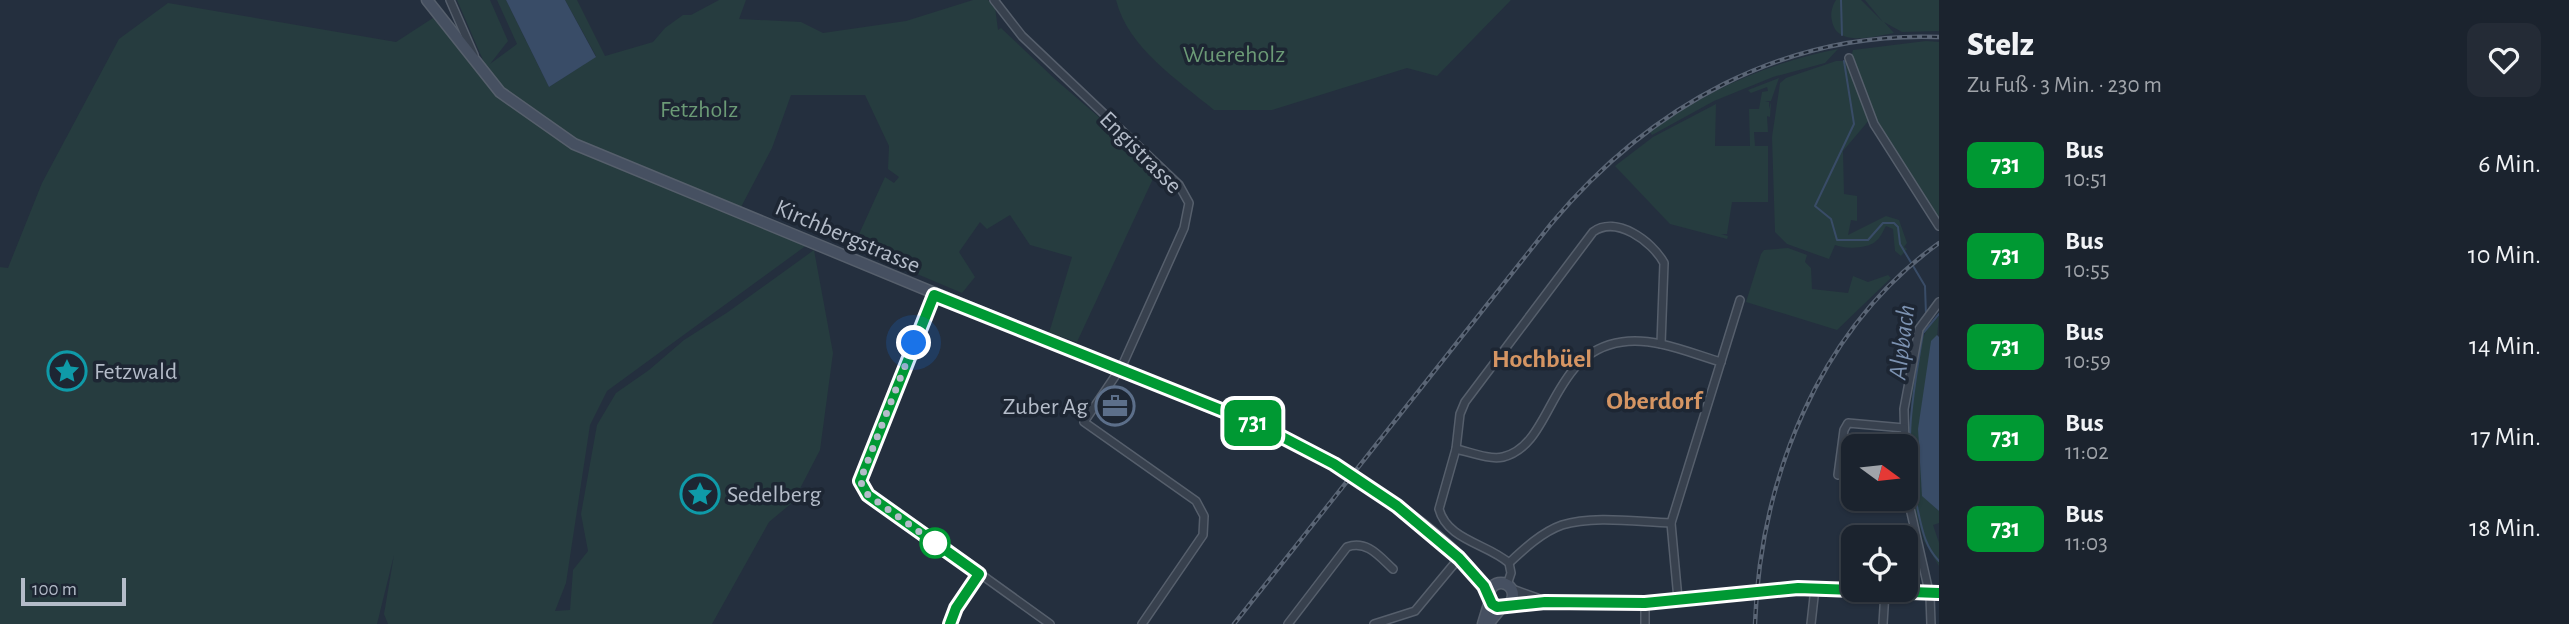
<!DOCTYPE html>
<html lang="de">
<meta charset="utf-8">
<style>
:root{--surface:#1b232e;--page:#242b36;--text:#f1f3f6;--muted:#a0a4aa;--line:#39404a}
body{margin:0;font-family:"Alegreya Sans",sans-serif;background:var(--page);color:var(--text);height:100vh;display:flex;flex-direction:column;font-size:26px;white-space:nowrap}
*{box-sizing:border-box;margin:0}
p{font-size:23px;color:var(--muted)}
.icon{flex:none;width:38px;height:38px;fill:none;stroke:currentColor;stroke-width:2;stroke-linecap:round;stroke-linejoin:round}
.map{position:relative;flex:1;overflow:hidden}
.drawer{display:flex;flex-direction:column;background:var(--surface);width:630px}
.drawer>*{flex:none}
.badge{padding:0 14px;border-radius:10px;font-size:24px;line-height:46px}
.needle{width:46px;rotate:105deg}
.fabs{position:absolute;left:1841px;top:434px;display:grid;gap:14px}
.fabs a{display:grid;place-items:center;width:77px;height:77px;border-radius:14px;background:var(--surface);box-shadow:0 2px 5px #0004,0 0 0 2px var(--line);font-size:35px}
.scale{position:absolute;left:21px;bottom:18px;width:105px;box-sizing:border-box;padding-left:7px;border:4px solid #b4bcc9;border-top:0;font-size:19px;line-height:24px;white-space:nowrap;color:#b4bcc9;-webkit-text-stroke:5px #1d2633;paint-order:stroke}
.you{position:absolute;width:35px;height:35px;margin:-18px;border:5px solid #fff;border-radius:50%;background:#1a73e8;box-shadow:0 0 0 10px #1a73e833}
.map>.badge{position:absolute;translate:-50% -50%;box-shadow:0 0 0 4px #fff}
.round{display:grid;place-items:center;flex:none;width:74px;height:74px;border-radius:14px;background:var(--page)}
.summary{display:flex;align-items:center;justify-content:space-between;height:119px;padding:0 28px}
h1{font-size:33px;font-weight:800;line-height:52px}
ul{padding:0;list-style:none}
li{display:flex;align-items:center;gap:21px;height:91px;padding:0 28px}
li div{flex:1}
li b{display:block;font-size:26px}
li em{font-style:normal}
li .badge{min-width:77px;font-weight:700;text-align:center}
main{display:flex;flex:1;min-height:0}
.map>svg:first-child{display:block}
</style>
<main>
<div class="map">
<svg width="1939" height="624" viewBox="0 0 1939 624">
<rect width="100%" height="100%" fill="#242f3e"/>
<g fill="#263c3f">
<polygon points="457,0 490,0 508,41 490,64 517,44 497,0 506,0 549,87 596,56 565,0 577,0 605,56 653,42 665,28 683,15 691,15 719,0 746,0 739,19 801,22 823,33 906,21 973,0 988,0 995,7 998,30 1001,28 1056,80 1158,168 1077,342 1049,333 1072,257 1030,245 1010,215 987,229 980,222 959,252 975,277 962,293 858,249 855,243 885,177 894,183 899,177 888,169 889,146 865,95 791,95 772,148 740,209 811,242 607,391 590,425 566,583 555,611 570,610 573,570 588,551 581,514 597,425 616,393 649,370 684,340 728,312 814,250 833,353 820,450 793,502 769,522 712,624 388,624 384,614 394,555 377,624 0,624 0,267 8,268 42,183 119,39 168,3 396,42 433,18 479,72 486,67"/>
<path d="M1116,0H1511L1437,76L1407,68L1272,110H1214C1178,80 1128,48 1116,0Z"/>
<path d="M1836,0H1861L1883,22L1865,0H1939V31L1902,32L1884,22L1894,33C1875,36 1837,48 1832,21C1830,14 1832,6 1836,0Z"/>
<polygon points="1926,41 1939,42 1939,220 1879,127 1851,57 1853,50"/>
<path d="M1838,49L1825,63L1773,77L1714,101L1652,135L1650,132C1706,90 1768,63 1838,49Z"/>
<path d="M1836,61H1849L1870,119L1843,151L1844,194L1857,196V221L1851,220L1848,235L1886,216L1899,220L1907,243L1904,247L1907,249L1901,256L1895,251L1893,229L1886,226C1883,231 1881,237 1876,241C1868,249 1845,249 1835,245L1829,259L1787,244L1775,232L1772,137L1780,83L1786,78Z"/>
<polygon points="1779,78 1771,101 1765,101 1769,102 1769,109 1771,102 1770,117 1767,116 1768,132 1754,132 1755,146 1768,146 1768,202 1732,202 1727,234 1721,234 1728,236 1727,239 1670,224 1615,166 1653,137 1716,104 1715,146 1750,146 1749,109 1759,109 1762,92 1768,91 1767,87 1751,93 1748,90"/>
<polygon points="1788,248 1807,255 1805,262 1811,268 1812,289 1848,293 1853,276 1868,282 1888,275 1891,278 1837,330 1746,302 1761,254 1764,250"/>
<path d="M1939,316L1922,495L1939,511V523L1933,525L1939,543V566L1924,541L1911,495L1914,494C1904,465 1911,360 1925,333C1928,327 1935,321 1939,316Z"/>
</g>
<g fill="#394c67">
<polygon points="506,0 565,0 596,57 549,87"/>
<polygon points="1937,335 1939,337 1939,511 1922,496 1918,429 1931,341"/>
</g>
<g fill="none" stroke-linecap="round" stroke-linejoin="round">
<g stroke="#394c67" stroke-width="2">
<polyline points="1841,0 1842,35"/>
<polyline points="1844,61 1854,124 1815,206 1831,219 1837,240 1868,240 1883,223 1894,223 1898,227 1900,244 1925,286 1926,315"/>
<path d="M1924,327C1913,395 1902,443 1918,511C1922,529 1925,547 1939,561"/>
<polyline points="1924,332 1939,314"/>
</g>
<g stroke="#565f6c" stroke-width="10">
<g id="minor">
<polyline points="450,0 474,55"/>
<polyline points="994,0 1022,36 1179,185 1189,203 1184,228 1122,366 1084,422 1196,501 1204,516 1203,535 1142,624"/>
<polyline points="1849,58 1874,124 1939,226"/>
<polyline points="934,294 861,472 862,489 1050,624"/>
<polyline points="1905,446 1904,409 1919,329 1939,302"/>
<path d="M1456,449C1470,452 1489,460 1503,457C1554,445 1549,352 1622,342C1655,337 1690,353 1721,362"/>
<polyline points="1906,465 1907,495 1930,596 1931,624"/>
<polyline points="1838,475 1844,430 1848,423 1904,428"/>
<path d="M1509,563C1524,549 1542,532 1562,525C1594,515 1638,522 1671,523"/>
<path d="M1507,585L1511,573L1509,563C1488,544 1447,540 1439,509L1456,449L1460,414L1465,402L1593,232C1616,215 1652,241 1664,263L1661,344"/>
<polyline points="1678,599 1671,523 1740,300"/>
<polyline points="1645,603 1645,624"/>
<polyline points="950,624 956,608 979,574"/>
<path d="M1288,624L1347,547C1367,540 1379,556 1393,569"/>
<polyline points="1374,624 1415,611 1459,558"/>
<polyline points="1811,624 1815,588"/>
<polyline points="1883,624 1885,591"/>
</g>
</g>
<g stroke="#565f6c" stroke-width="12">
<g id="tertiary">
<polyline points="1512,590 1537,599"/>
<polyline points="1776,590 1939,593"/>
<polyline points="1509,605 1545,602 1645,603 1742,592"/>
</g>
</g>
<g stroke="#565f6c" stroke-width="13">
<g id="secondary">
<path d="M427,0L500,92L574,144L1285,438C1340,466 1465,540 1489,597"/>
<circle cx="1501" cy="595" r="12"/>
<polyline points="1483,624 1490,601"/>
<polyline points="1488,624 1501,608"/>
</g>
</g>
<use href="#minor" stroke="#38414e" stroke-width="7"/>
<use href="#tertiary" stroke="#38414e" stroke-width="9"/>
<use href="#secondary" stroke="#465061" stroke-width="10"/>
<g stroke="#5a6575" stroke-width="4.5">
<g id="rail">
<path d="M1234,624L1551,224C1649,107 1783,31 1939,37"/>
<path d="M1755,624C1760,480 1818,330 1939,243"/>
</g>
</g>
<use href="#rail" stroke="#1d2633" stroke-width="2" stroke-dasharray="5" stroke-linecap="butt"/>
<g stroke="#565f6c" stroke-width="12" stroke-linecap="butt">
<polyline id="tertiary-bridge" points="1742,592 1776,590"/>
</g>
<use href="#tertiary-bridge" stroke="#38414e" stroke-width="9"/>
</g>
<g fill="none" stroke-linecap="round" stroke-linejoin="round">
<g stroke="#fff" stroke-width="16">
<polyline id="line" points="950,624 956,608 979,574 868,495 860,481 934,295 1261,426 1334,464 1397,506 1459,558 1484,586 1492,604 1497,607 1545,602 1645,603 1798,588 1939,593"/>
</g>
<use href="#line" stroke="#093" stroke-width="10"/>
<polyline stroke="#b4bcc9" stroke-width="7" stroke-dasharray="0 12.6" points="914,343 860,481 868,495 935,543"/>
</g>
<defs>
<g id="sight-ring" transform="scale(2.0125)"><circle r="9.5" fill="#1d2633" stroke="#0f9aa8" stroke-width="1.5"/><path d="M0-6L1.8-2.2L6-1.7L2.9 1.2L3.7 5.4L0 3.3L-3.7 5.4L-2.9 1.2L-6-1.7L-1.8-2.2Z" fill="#0f9aa8"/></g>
<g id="office-ring" transform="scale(2.0125)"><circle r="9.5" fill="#1d2633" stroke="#5c6f8a" stroke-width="1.5"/><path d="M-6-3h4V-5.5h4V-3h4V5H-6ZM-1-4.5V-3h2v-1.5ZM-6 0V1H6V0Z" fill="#5c6f8a"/></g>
</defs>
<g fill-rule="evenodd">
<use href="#sight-ring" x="67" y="371"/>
<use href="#office-ring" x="1115" y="406"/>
<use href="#sight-ring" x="700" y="494"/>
</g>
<circle fill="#fff" stroke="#093" stroke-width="3.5" cx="935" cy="543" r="14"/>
<g text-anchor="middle" stroke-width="7" stroke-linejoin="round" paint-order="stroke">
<g font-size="24" fill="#6b9a76" stroke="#1d2633">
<text x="1234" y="62">Wuereholz</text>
<text x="699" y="117">Fetzholz</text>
</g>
<g font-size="24" fill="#b4bcc9" stroke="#1d2633">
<text transform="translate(1141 152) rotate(45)" y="8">Engistrasse</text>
<text transform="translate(848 236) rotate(23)" y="8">Kirchbergstrasse</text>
</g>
<g font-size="24" fill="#b4bcc9" stroke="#1d2633" text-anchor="start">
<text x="94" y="379">Fetzwald</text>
<text x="1088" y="414" text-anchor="end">Zuber Ag</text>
<text x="727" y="502">Sedelberg</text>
</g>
<g font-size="26" font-style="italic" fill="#7c92b1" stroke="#1d2633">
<text transform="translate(1901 342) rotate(-83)" y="9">Alpbach</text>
</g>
<g font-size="26" font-weight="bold" fill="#d59563" stroke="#1d2633">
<text x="1542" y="367">Hochbüel</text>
<text x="1654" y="409">Oberdorf</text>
</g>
</g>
</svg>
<div class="fabs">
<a><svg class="needle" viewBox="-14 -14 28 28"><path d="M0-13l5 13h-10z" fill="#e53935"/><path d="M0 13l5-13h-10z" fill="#a0a4aa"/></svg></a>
<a><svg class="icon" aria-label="locate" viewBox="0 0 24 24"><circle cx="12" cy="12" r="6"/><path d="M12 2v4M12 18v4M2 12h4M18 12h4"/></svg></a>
</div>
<div class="scale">100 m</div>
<div class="you" style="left:914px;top:343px"></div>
<b class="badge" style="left:1253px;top:423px;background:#093;color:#fff">731</b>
</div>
<section class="drawer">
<div class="summary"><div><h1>Stelz</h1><p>Zu Fuß · 3 Min. · 230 m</p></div><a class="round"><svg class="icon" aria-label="heart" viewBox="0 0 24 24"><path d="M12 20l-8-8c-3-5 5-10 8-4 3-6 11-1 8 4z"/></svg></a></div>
<ul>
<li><span class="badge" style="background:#093;color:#fff">731</span><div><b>Bus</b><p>10:51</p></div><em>6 Min.</em></li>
<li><span class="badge" style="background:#093;color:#fff">731</span><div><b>Bus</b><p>10:55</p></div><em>10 Min.</em></li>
<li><span class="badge" style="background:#093;color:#fff">731</span><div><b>Bus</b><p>10:59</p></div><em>14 Min.</em></li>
<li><span class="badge" style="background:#093;color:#fff">731</span><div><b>Bus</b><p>11:02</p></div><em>17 Min.</em></li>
<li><span class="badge" style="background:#093;color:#fff">731</span><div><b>Bus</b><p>11:03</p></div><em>18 Min.</em></li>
</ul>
</section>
</main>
